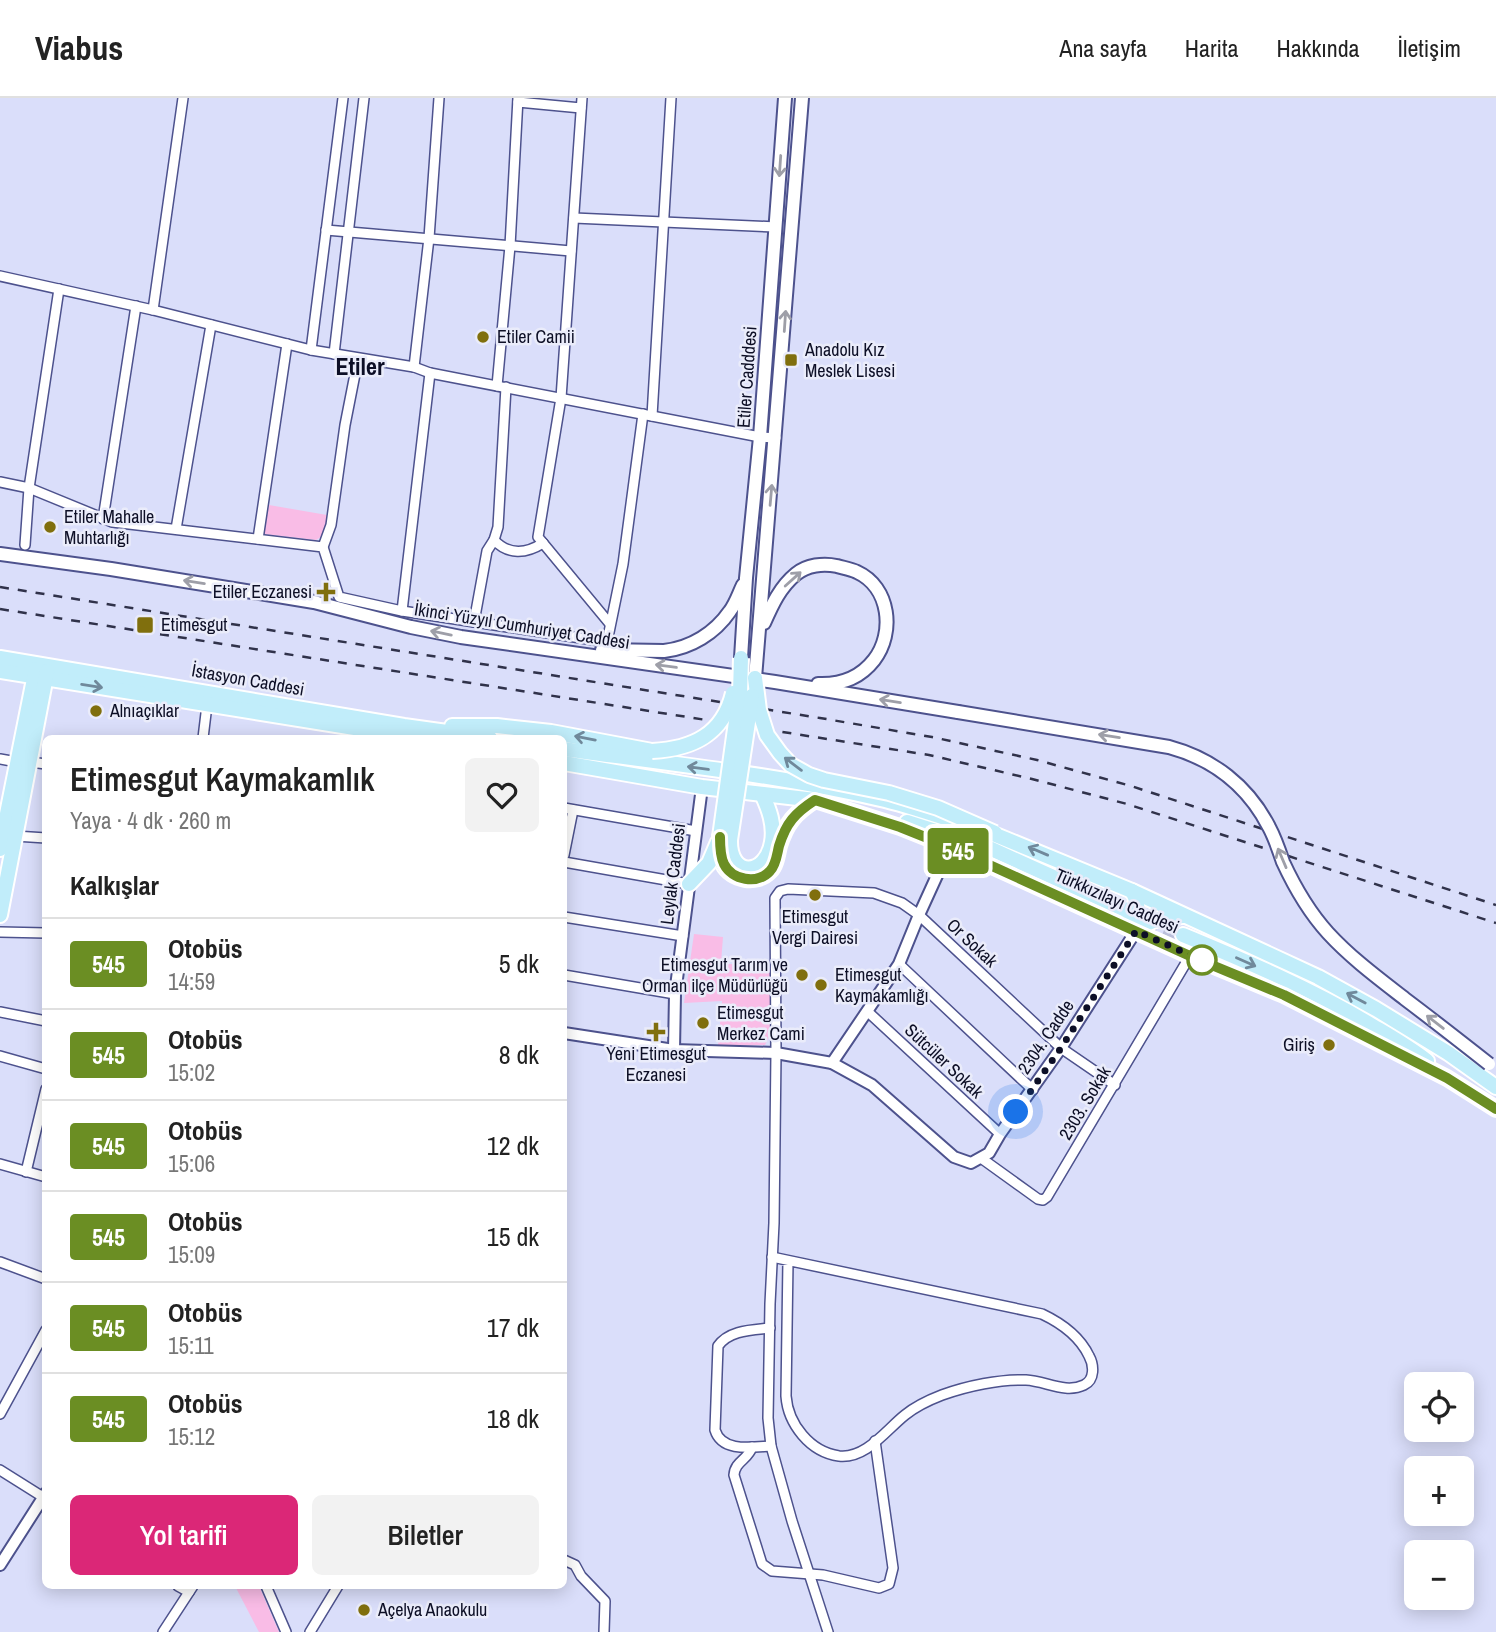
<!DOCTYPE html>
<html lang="tr">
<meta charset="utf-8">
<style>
:root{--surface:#fff;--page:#f2f2f2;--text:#222;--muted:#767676;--line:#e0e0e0;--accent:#db2777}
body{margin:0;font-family:"Archivo Narrow",sans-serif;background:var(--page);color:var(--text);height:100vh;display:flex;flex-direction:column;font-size:26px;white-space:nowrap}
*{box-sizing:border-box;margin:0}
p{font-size:23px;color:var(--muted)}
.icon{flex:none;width:38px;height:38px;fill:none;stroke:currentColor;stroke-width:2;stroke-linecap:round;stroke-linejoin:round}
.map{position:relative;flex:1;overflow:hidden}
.panel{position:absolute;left:42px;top:637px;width:525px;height:854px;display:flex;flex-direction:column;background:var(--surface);border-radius:10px;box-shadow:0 4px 18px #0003}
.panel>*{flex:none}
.badge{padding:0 14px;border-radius:5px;font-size:24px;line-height:46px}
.tools{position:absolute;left:1404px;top:1274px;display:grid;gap:14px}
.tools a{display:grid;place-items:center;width:70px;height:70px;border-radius:10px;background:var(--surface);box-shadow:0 4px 18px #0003;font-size:35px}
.you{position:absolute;width:35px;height:35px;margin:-18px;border:5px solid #fff;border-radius:50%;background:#1a73e8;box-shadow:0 0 0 10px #1a73e833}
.map>.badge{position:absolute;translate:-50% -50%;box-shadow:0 0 0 4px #fff}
h2{padding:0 28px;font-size:26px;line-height:63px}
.round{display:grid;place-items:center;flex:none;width:74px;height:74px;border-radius:10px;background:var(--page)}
.summary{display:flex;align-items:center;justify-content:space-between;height:119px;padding:0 28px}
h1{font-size:33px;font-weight:600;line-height:52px}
.primary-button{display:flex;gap:14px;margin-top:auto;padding:14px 28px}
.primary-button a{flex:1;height:80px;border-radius:10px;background:var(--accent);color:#fff;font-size:28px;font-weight:600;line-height:80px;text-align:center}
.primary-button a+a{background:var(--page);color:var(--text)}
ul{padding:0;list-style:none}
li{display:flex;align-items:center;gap:21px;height:91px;padding:0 28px;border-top:2px solid var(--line)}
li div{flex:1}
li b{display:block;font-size:26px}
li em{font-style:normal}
li .badge{min-width:77px;font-weight:700;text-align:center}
header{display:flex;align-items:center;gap:42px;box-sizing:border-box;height:98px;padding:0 35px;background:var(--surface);border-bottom:2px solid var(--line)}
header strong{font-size:33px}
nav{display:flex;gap:38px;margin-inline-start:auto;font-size:24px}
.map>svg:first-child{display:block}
</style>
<header>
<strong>Viabus</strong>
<nav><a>Ana sayfa</a><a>Harita</a><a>Hakkında</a><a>İletişim</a></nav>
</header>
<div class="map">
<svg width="1496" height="1534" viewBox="0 0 1496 1534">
<rect width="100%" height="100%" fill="#dadefa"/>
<g fill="#f9bce6">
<polygon points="269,407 327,417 324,437 316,442 264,436"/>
<polygon points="694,836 723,839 721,865 770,870 770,937 765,947 718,948 722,903 684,905"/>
<polygon points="235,1488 259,1488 279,1534 259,1534"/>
</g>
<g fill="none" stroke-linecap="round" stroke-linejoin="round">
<polyline stroke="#bbbfda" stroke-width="14" stroke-dasharray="14 7" stroke-linecap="butt" points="1146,821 1183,837"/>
<g stroke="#4d528d" stroke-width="12">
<g id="minor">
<polyline points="582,0 561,300 538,439 610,526"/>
<polyline points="518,4 581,10"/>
<polyline points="574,120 776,129"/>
<polyline points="326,132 571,153"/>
<polyline points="0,178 153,212 311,252 414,269 430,275 760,339 776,340"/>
<polyline points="153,212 183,0"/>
<polyline points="311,252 343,0"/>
<polyline points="334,256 364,0"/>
<polyline points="414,269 429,140 439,0"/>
<polyline points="497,288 510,148 518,0"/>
<polyline points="652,318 671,0"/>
<polyline points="0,384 29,390 112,424 323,449 339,499 402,513 607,544 623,466 643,316"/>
<polyline points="103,421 136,208"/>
<polyline points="176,431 211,227"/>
<polyline points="258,441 287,246"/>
<path d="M494,442C508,457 526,456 543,445"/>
<polyline points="25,447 29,390 59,191"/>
<polyline points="323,449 331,427 345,327 358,261"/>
<polyline points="402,513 430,275"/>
<polyline points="474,524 487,453 494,442 498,429 506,289"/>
<polyline points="203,640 207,607"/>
<polyline points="0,661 17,664"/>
<polyline points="30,664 46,666"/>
<polyline points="564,710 696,733"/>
<polyline points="15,738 46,740"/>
<polyline points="564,757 573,712"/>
<polyline points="564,764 689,786"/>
<polyline points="564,819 683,838"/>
<polyline points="0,834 46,835"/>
<polyline points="899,866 1033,992"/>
<polyline points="564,877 675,896"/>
<polyline points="867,913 1000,1036"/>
<polyline points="0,914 46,923"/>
<polyline points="0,958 46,971"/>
<polyline points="981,1060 1038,1101 1043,1102 1047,1099 1190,858"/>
<polyline points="0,1066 46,1079"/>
<polyline points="26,1074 46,991"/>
<path d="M772,1159L1042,1216C1061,1225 1080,1239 1089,1258C1094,1267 1095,1282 1084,1287C1065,1296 1046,1283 1026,1282C1000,1281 967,1288 942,1297C929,1302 916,1308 905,1317C886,1332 866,1361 839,1358C810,1354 788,1326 786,1298L788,1163"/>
<polyline points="0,1164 46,1181"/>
<path d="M770,1230C752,1232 729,1232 718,1248L715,1332C722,1355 753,1349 771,1348"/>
<polyline points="0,1316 46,1232"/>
<path d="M752,1349C748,1362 735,1363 734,1377L762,1466L772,1473L823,1477L879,1490L889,1486L893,1470L875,1343"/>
<polyline points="0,1372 43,1399"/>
<polyline points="564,1462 575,1467 581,1478 605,1503 604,1534"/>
<polyline points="178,1488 189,1494"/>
<polyline points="266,1488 286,1534"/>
<polyline points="163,1534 193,1488"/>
<polyline points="310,1534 338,1488"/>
<polyline points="828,1534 792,1423 771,1348 768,1320 770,1206 774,1125 776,955 775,800 780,793 788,791 874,795 902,805 919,817 1061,950 1115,987"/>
</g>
</g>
<g stroke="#4d528d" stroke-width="14">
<g id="tertiary">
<polyline points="564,935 674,952 776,955 832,965 872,987 954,1059 971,1065 989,1055 1000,1036 1061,950 1136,833"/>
<polyline points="674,952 675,896 702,689"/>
<polyline points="832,965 899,866 919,817 950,749"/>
<polyline points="0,1467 46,1395"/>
</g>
</g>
<g stroke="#4d528d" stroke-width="16">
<g id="secondary">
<polyline points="0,456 111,471 314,504 411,529 461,539 775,584 958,614"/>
<path d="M764,525C772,507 780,489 796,476C807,467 823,465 837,468C844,470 851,471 857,474C890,489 895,535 874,562C860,580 841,587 818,586"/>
<path d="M602,552L664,553C691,550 715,535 730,513C736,505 739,495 743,487"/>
<polyline points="741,560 746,480 760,339 785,0"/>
<polyline points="755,580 802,0"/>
</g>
</g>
<g stroke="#fff" stroke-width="18">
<g id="primary">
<polyline points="0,560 404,628 490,640"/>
<polyline points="0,573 417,640"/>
<polyline points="452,628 497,628 551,634 652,653"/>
<path d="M564,651C671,666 780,677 885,702C909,708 933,716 957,724"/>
<polyline points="564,665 702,689 815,702 900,729 950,749 1190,858 1284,897 1447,980 1496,1011"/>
<polyline points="907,724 989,750 1126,812"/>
<polyline points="986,733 1132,793 1318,879 1376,911 1448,955 1496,989"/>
<path d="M720,739C720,748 720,758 723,766C731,782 757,787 770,773C776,767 777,756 779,748C786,725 795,715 815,702L819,703"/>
<path d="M730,742C729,780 766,779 772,744C775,727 769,711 762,696"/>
<polyline points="0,751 36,571"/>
<polyline points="689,786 709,765 718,744"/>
<polyline points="0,817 47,573"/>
<path d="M1122,826C1141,821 1140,808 1132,793"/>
<path d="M1136,833C1150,821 1165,819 1183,818"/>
<path d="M1183,837C1246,863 1309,890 1368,925C1388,937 1408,948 1427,963"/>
</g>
</g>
<use href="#minor" stroke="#fff" stroke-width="9"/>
<use href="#tertiary" stroke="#fff" stroke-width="10"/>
<use href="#secondary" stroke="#fff" stroke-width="12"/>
<use href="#primary" stroke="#c1edfa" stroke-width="14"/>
<g stroke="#30324a" stroke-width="2.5" stroke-dasharray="9 9" stroke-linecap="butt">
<polyline points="0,489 820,620 932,639 1037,662 1131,688 1496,807"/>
<polyline points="0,511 929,657 1032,681 1127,706 1496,825"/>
</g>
<g stroke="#4d528d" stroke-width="16" stroke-linecap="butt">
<path id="secondary-bridge" d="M958,614L1169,649C1213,661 1248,688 1269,729C1275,740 1279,752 1283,764C1295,790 1309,814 1328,835C1351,860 1378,880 1405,901C1433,922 1461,944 1489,966"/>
</g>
<g stroke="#fff" stroke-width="18" stroke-linecap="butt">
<g id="primary-bridge">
<polyline points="755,580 759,612 767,637 780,655 791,667 809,677 824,682 889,695 938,710 995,735"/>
<path d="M652,653C692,651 723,637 733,595"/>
<polyline points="720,739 740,595 741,560"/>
<polyline points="730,742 752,598"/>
</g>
</g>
<use href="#secondary-bridge" stroke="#fff" stroke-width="12"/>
<use href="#primary-bridge" stroke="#c1edfa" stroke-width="14"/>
</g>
<defs><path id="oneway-shaft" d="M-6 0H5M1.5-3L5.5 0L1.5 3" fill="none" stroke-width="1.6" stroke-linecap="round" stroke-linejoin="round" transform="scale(1.75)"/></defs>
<g stroke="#9e9fa8">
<use href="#oneway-shaft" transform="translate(780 68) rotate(94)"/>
<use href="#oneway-shaft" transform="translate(785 223) rotate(-86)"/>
<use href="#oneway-shaft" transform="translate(771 397) rotate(-85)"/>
<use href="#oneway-shaft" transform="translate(793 481) rotate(-42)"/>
<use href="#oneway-shaft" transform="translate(194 484) rotate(-171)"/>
<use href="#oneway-shaft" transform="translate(441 535) rotate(-168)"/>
<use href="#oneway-shaft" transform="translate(666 568) rotate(-172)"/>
<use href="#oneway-shaft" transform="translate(890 603) rotate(-171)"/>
<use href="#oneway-shaft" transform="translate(1109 638) rotate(-171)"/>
<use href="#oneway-shaft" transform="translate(1282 760) rotate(-113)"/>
<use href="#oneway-shaft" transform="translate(1435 924) rotate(-142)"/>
</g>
<g stroke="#70899b">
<use href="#oneway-shaft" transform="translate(92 588) rotate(9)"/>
<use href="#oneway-shaft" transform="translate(585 640) rotate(-169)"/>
<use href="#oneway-shaft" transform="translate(793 666) rotate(-143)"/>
<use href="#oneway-shaft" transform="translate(698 670) rotate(-172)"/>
<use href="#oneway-shaft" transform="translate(1038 753) rotate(-157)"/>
<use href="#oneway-shaft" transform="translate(1246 864) rotate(24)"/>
<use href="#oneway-shaft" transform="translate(1356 900) rotate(-152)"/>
</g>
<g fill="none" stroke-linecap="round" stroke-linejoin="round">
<g stroke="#fff" stroke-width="16">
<path id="line" d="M720,739C720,748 720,758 724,766C732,782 757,787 770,773C776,767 777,756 779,748C786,725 795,715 815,702L900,729L950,749L1190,858L1284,897L1447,980L1496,1011"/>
</g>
<use href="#line" stroke="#6b8e23" stroke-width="10"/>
<polyline stroke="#0d0f26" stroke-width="7" stroke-dasharray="0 12.6" points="1016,1014 1061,950 1136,833 1213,867 1202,862"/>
</g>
<g fill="#806f0d" stroke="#eaecfa" stroke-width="2.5">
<circle cx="483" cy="239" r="7"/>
<rect x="784" y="255" width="14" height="14" rx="3.5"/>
<circle cx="50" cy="429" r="7"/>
<path d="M322.5 483.5h7v7h7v7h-7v7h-7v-7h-7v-7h7z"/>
<rect x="136" y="518" width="18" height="18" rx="3.5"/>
<circle cx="96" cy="613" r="7"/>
<circle cx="815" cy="797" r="7"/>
<circle cx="802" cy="877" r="7"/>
<circle cx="821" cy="887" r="7"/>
<circle cx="703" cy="925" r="7"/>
<path d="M652.5 923.5h7v7h7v7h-7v7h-7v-7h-7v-7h7z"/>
<circle cx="1329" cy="947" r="7"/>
<circle cx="364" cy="1512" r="7"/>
</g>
<circle fill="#fff" stroke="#6b8e23" stroke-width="3.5" cx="1202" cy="862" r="14"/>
<g text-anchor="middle" stroke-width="5" stroke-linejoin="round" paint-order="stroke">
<g font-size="18" fill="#0d0f26" stroke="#eaecfa" text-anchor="start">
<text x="497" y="245">Etiler Camii</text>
<text x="805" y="258">Anadolu Kız<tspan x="805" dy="21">Meslek Lisesi</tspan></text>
<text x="64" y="425">Etiler Mahalle<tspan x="64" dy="21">Muhtarlığı</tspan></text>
<text x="312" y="500" text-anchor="end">Etiler Eczanesi</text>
<text x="161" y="533">Etimesgut</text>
<text x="110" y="619">Alnıaçıklar</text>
<text x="815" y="825" text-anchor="middle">Etimesgut<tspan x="815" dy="21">Vergi Dairesi</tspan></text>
<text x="788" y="873" text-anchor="end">Etimesgut Tarım ve<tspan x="788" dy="21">Orman ilçe Müdürlüğü</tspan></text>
<text x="835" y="883">Etimesgut<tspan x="835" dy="21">Kaymakamlığı</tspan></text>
<text x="717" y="921">Etimesgut<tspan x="717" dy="21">Merkez Cami</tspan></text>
<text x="1315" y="953" text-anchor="end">Giriş</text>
<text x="656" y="962" text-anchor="middle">Yeni Etimesgut<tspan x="656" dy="21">Eczanesi</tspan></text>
<text x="378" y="1518">Açelya Anaokulu</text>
</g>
<g font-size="18" fill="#0d0f26" stroke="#eaecfa">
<text transform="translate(747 279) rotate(-86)" y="6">Etiler Cadddesi</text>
<text transform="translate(522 528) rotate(9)" y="6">İkinci Yüzyıl Cumhuriyet Caddesi</text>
<text transform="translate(248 582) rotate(10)" y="6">İstasyon Caddesi</text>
<text transform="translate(673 776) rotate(-83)" y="6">Leylak Caddesi</text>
<text transform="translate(1117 803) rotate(24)" y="6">Türkkızılayı Caddesi</text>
<text transform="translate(972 845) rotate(43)" y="6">Or Sokak</text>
<text transform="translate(1046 939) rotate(-56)" y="6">2304. Cadde</text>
<text transform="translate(944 963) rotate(43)" y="6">Sütcüler Sokak</text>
<text transform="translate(1085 1005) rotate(-59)" y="6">2303. Sokak</text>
</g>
<g font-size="24" font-weight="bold" fill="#0d0f26" stroke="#eaecfa">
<text x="360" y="277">Etiler</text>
</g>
</g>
</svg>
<div class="tools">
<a><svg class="icon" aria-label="locate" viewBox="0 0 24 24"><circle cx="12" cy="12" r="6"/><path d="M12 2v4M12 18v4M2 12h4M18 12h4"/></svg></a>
<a>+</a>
<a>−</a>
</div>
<div class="you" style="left:1016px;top:1014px"></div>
<b class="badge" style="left:958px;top:753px;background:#6b8e23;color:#fff">545</b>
<section class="panel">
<div class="summary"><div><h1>Etimesgut Kaymakamlık</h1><p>Yaya · 4 dk · 260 m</p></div><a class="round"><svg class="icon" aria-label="heart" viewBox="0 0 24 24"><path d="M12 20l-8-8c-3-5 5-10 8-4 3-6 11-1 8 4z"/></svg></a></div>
<h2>Kalkışlar</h2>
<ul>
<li><span class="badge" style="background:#6b8e23;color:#fff">545</span><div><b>Otobüs</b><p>14:59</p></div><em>5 dk</em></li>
<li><span class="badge" style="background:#6b8e23;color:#fff">545</span><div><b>Otobüs</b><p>15:02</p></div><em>8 dk</em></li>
<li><span class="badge" style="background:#6b8e23;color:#fff">545</span><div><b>Otobüs</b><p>15:06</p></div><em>12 dk</em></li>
<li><span class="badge" style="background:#6b8e23;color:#fff">545</span><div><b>Otobüs</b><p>15:09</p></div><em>15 dk</em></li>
<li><span class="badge" style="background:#6b8e23;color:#fff">545</span><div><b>Otobüs</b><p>15:11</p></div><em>17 dk</em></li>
<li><span class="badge" style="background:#6b8e23;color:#fff">545</span><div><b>Otobüs</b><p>15:12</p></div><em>18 dk</em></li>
</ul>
<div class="primary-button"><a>Yol tarifi</a><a>Biletler</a></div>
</section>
</div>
